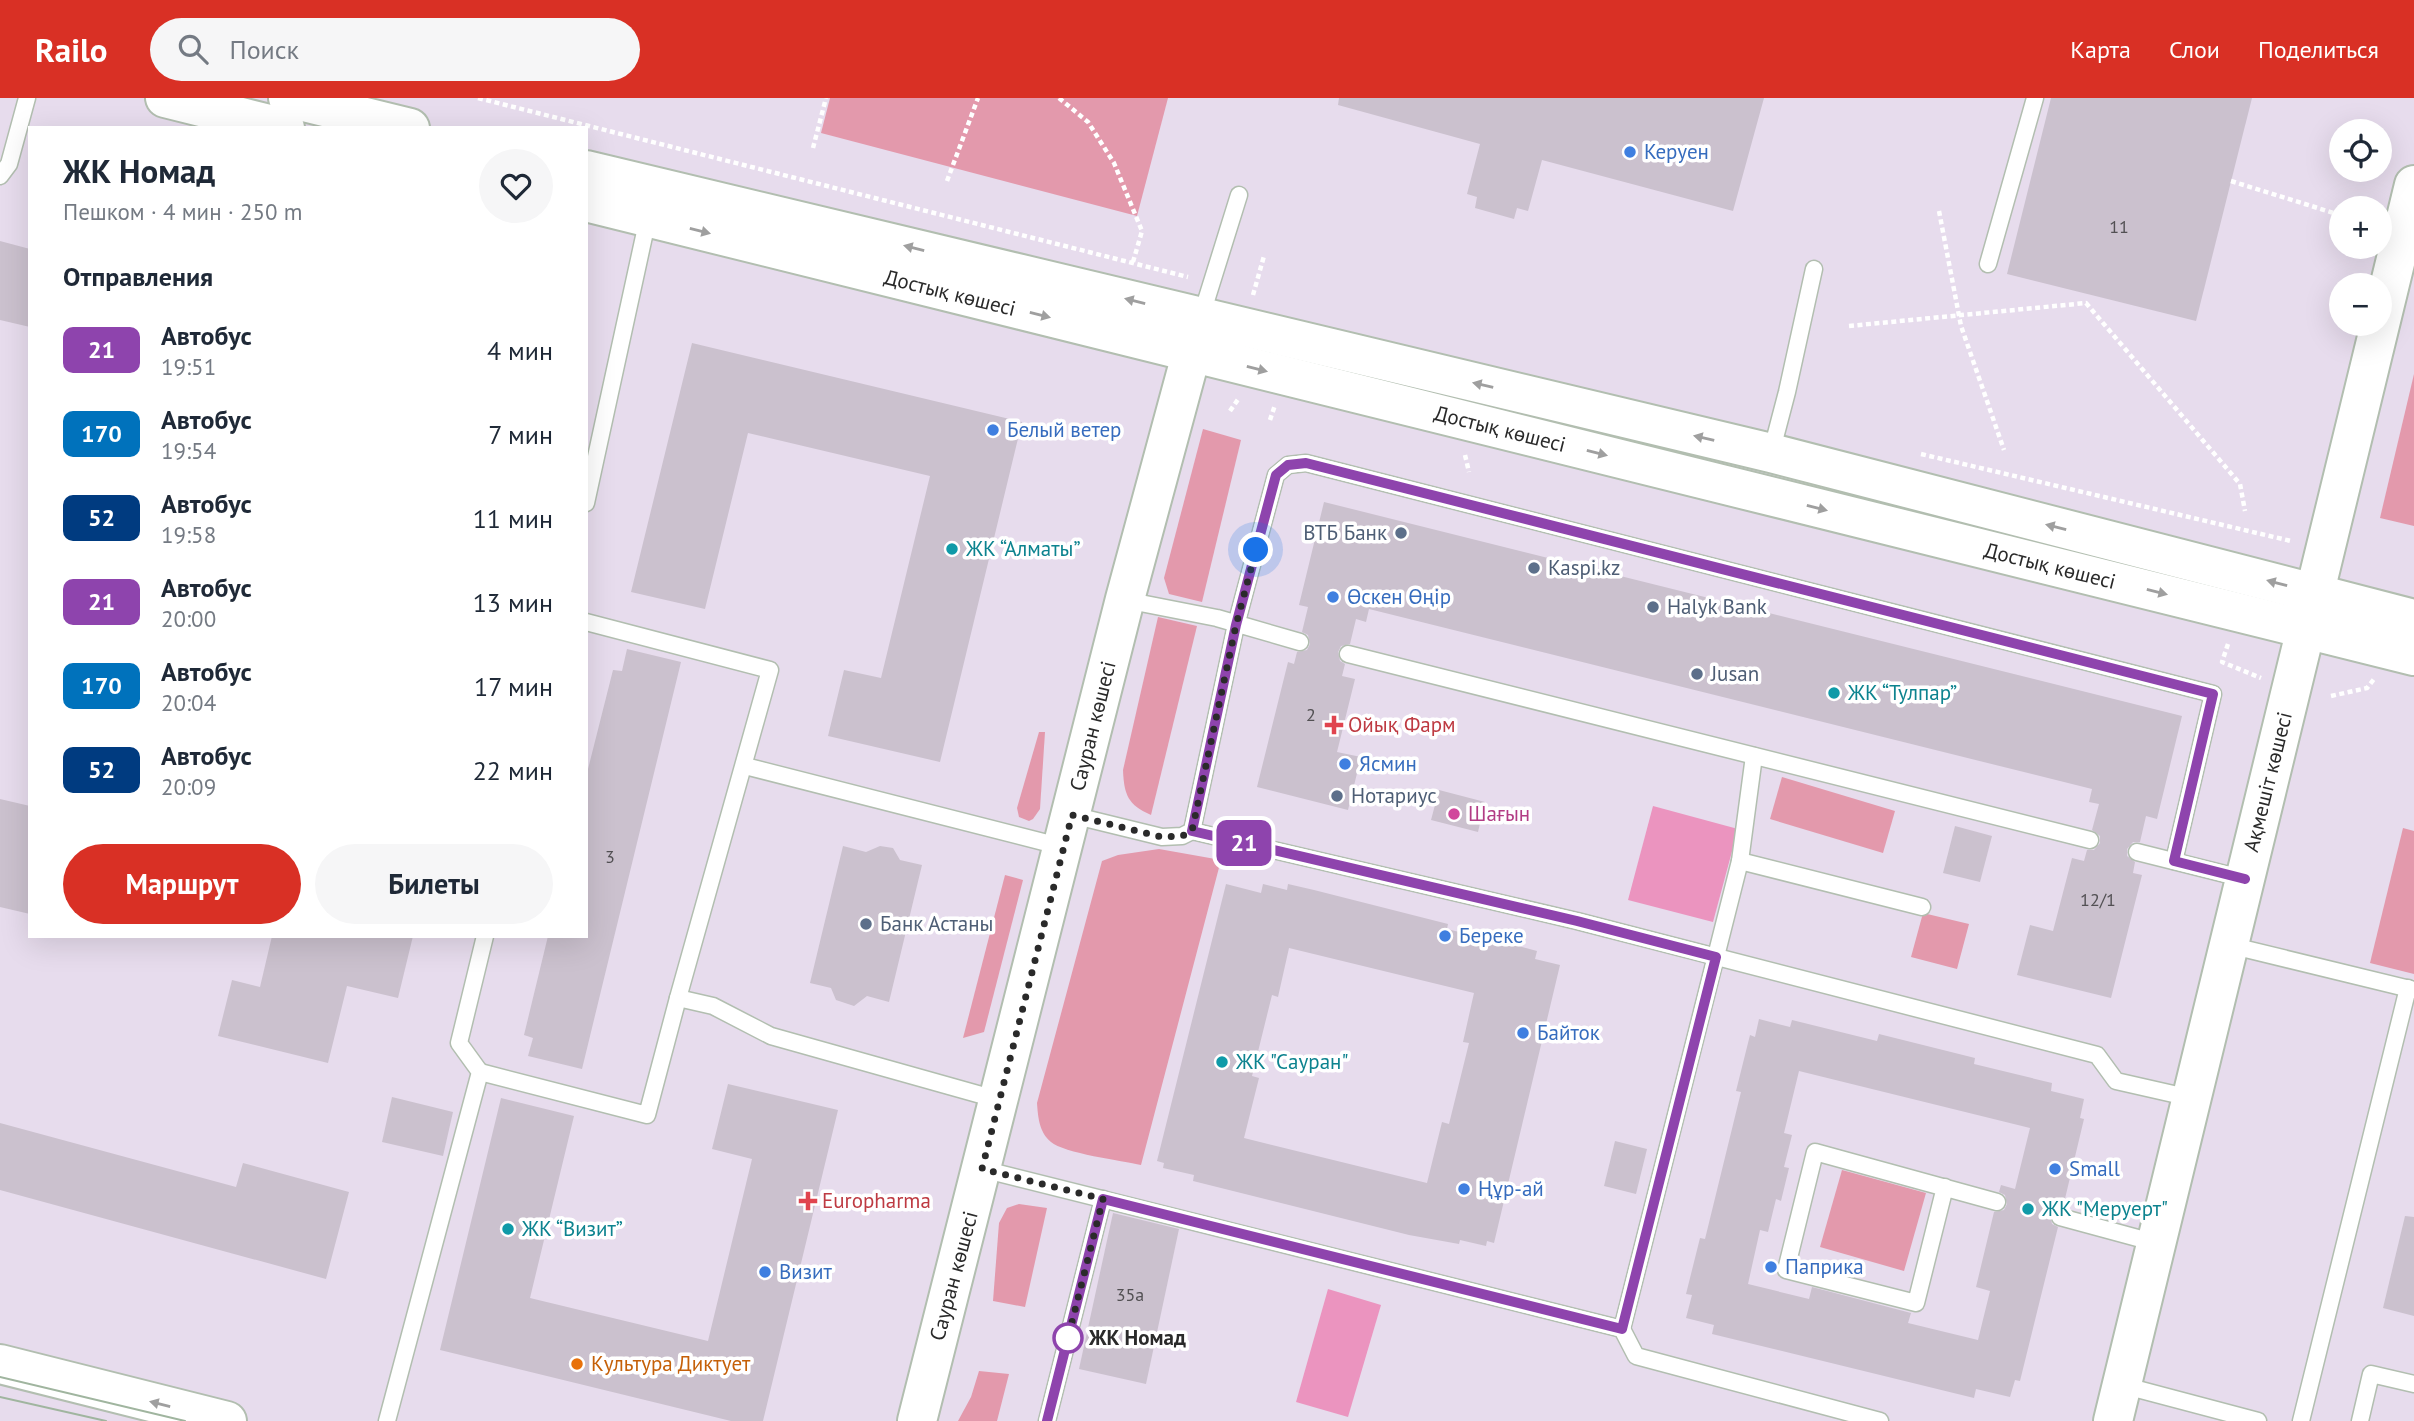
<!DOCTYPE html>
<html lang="ru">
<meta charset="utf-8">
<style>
:root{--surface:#fff;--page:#f6f6f7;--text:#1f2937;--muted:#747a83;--accent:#d93025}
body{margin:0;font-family:"PT Sans",sans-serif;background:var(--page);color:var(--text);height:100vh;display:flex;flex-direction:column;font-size:26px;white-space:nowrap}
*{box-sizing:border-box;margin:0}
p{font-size:23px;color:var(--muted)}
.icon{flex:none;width:38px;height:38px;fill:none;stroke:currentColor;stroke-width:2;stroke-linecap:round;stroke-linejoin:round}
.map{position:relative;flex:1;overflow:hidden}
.drawer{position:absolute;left:28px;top:28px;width:560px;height:812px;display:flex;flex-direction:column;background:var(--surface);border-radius:0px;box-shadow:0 7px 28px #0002}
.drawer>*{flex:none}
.badge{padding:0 14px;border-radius:10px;font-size:24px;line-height:46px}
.buttons{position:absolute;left:2329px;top:21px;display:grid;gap:14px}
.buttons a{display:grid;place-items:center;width:63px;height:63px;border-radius:50%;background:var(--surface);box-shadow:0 7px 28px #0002;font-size:35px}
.you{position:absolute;width:35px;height:35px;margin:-18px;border:5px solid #fff;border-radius:50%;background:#1a73e8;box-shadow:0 0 0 10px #1a73e833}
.map>.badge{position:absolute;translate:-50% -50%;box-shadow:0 0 0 4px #fff}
h2{padding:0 35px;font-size:26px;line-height:63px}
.round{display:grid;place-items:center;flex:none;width:74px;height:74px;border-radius:37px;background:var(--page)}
.summary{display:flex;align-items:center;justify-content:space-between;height:119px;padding:0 35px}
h1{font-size:33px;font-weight:600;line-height:52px}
.button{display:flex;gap:14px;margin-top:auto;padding:14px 35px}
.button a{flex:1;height:80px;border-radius:42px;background:var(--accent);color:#fff;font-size:28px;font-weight:600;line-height:80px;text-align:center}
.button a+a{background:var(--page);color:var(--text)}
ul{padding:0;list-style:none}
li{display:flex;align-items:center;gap:21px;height:84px;padding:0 35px}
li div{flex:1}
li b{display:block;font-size:26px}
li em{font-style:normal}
li .badge{min-width:77px;font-weight:700;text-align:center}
header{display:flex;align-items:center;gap:42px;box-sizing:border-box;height:98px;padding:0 35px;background:var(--accent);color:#fff}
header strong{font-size:33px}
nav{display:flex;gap:38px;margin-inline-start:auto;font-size:24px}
.search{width:490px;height:63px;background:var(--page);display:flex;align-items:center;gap:18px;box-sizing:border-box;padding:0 24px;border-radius:38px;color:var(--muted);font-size:26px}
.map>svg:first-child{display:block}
</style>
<header>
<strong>Railo</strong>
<div class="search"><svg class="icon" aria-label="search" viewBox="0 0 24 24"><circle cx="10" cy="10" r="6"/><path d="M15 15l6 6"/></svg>Поиск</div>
<nav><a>Карта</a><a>Слои</a><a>Поделиться</a></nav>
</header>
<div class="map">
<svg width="2414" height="1323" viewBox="0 0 2414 1323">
<rect width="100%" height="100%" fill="#e7dced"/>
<g fill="#e399ac">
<polygon points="830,0 1168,0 1137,118 821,35"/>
<polygon points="2414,276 2414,428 2380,420"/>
<polygon points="1203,331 1241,342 1202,504 1169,496 1164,480"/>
<path d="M1158,519L1197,528L1151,717C1128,707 1124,697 1123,672Z"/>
<polygon points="1039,634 1045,634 1040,711 1033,721 1029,723 1019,719 1017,710"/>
<polygon points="1782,679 1895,713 1883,755 1770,721"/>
<polygon points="2403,730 2414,733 2414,876 2370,865"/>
<path d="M1159,751L1221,762L1141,1067C1123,1063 1063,1055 1051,1044C1039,1034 1038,1019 1037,1005L1102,763L1118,757Z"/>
<polygon points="1005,777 1023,782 984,934 963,940"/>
<polygon points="1923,815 1969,826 1957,871 1911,859"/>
<polygon points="1842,1072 1926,1095 1904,1173 1820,1149"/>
<polygon points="1019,1106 1047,1110 1025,1209 993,1203 999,1125 1007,1110"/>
<polygon points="979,1273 1009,1276 997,1323 958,1323 971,1299"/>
</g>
<g fill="#eb94bf">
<polygon points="1653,708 1738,731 1713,824 1628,802"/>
<polygon points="1328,1191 1381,1207 1348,1319 1296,1304"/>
</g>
<g fill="#cbc1ce" fill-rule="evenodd">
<polygon points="1339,0 1764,0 1733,113 1542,62 1528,113 1517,110 1514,121 1475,110 1477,99 1467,96 1480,46 1338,7"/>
<polygon points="2051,0 2252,0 2196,223 2007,176"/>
<polygon points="0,143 30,151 30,229 0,222"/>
<polygon points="692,245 1022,324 940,664 828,638 844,572 881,580 930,378 748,335 705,511 631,494"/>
<polygon points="1324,404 2182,618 2157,721 2146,718 2140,744 2133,744 2127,751 2127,758 2135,764 2133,775 2142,777 2111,900 2017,877 2030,827 2053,833 2072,760 2084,763 2087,752 2094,752 2100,745 2100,738 2092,732 2099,706 2089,704 2092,691 1369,511 1366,524 1356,521 1350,546 1341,548 1338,554 1340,563 1345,566 1342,578 1355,581 1337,654 1361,659 1348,712 1257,689 1288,564 1294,566 1297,554 1307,552 1310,546 1308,537 1302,534 1308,509 1299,507"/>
<polygon points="627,551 681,564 582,971 528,958 533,940 524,937 548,838 586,838 586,679 613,572 622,573"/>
<polygon points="1439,692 1485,704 1478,734 1431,722"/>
<polygon points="0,701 30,708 30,816 0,809"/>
<polygon points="1955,728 1992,738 1980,784 1943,775"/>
<polygon points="843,748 866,754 880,748 893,750 900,762 922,767 889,904 867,898 854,908 836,902 831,890 810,885"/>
<path d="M1226,786L1261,795L1263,786L1287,792L1288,786L1314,792L1448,826L1447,831L1492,842L1493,837L1519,843L1518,848L1537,853L1535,861L1560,867L1494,1145L1487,1143L1486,1148L1460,1142L1459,1146L1409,1137L1193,1083L1194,1077L1163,1070L1164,1065L1157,1063ZM1289,850L1474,895L1463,944L1469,945L1449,1026L1442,1024L1427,1085L1244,1040L1259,980L1252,978L1272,897L1278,899Z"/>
<polygon points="272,838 413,838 398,900 347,888 328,965 218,938 232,882 260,889"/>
<path d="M1759,921L1790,929L1792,922L1877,943L1879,936L1975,960L1974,966L2052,985L2051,993L2084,1001L2080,1020L2084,1021L2063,1109L2053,1111L2050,1117L2052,1126L2058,1129L2020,1283L2015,1282L2010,1299L1976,1291L1974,1300L1712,1236L1714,1227L1686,1220L1692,1197L1686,1196L1700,1140L1705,1141L1741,994L1736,993L1750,937L1755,939ZM1799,973L2030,1030L2015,1091L2001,1087L1999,1094L2005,1097L2007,1106L2004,1112L1994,1114L1976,1189L1990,1193L1978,1242L1908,1225L1911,1215L1812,1189L1809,1201L1748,1186L1760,1132L1768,1134L1776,1101L1781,1103L1789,1070L1784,1069L1792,1037L1784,1035Z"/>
<polygon points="728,986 838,1012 763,1323 731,1323 440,1252 501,1000 574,1018 530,1200 708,1243 752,1061 712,1051"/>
<polygon points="392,999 453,1014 443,1058 382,1044"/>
<polygon points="0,1025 236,1089 243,1065 349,1094 326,1181 0,1092"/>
<polygon points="1615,1043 1647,1051 1636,1096 1604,1088"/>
<polygon points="1113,1115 1179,1131 1146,1286 1079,1271"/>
<polygon points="2405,1118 2414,1119 2414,1218 2383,1210"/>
</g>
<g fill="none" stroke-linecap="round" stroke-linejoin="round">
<g stroke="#b2beb0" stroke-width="19">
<g id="service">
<polyline points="0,78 9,66 27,0"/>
<polyline points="1988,166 2035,0"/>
<polyline points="1201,219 1239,97"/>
<polyline points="1771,355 1787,294 1814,171"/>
<polyline points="586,405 648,120"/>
<polyline points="1125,502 1217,520 1300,544"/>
<polyline points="586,524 770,572 678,900"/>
<polyline points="1348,556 2090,742"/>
<polyline points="745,668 1063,749"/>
<polyline points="1072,717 1162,739 1182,738 1192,733 1577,823 2097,957 2116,983 2191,1000"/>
<polyline points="1192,733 1236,527 1276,377 1288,367 1306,365 2213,596 2174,763"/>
<polyline points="2137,754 2245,781"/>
<polyline points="1740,763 1754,658"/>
<polyline points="2229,847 2414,892"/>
<polyline points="480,974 647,1017 678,900 713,908 771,938 999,1002"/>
<polyline points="982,1071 1622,1231 1740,763 1922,809"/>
<polyline points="1945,1089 1916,1205 1786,1172 1815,1054 1997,1104"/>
<polyline points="2060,1119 2156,1145"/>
<polyline points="1622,1231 1636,1258 1880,1323"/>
<polyline points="2122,1287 2258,1323"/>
<polyline points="387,1323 480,974 459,945 485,838"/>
<polyline points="1047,1323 1103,1101"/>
<polyline points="2301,1323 2408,890"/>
<polyline points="2360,1323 2371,1276 2414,1286"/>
</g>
</g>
<g stroke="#b2beb0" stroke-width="42">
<g id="tertiary">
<polyline points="165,0 285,30"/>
<polyline points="288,0 410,30"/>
<polyline points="586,72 1771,355 2414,521"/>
<polyline points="586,104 2414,558"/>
<polyline points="917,1323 1125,501 1198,231"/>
</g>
</g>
<g stroke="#b2beb0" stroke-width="42">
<g id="secondary">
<polyline points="0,1266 227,1323"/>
<polyline points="2113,1323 2414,87"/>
</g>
</g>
<g stroke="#fff" stroke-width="4.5" stroke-dasharray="5 3.5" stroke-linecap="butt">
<polyline points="478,0 1188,179"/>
<polyline points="1059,0 1088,24 1114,65 1142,133 1133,164"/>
<polyline points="813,50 826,0"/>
<polyline points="947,83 978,0"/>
<polyline points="2231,83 2337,116"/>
<polyline points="1939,113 1961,228 2004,352"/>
<polyline points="1253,197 1264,158"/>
<polyline points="1849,228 2086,205 2240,386 2245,413"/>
<polyline points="1230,313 1239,300"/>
<polyline points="1270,322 1275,307"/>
<polyline points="1921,356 2291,443"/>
<polyline points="1465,357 1469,374"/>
<polyline points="2228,546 2222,564 2261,580"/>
<polyline points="2331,598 2367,590 2374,581"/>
</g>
<use href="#service" stroke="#fff" stroke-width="16"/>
<use href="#tertiary" stroke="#fff" stroke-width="38"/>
<use href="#secondary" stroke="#fff" stroke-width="38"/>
<g stroke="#a0b59f" stroke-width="2">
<polyline points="0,1279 185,1323"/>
<polyline points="0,1299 106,1323"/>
</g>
</g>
<defs><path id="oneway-solid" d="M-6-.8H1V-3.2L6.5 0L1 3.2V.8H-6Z" transform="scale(1.75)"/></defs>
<g fill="#9f9f9f">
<use href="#oneway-solid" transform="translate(700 133) rotate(14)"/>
<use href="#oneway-solid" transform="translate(914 150) rotate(-166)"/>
<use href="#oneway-solid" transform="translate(1135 203) rotate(-166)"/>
<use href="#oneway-solid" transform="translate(1040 217) rotate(14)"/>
<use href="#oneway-solid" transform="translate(1257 271) rotate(14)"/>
<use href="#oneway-solid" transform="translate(1483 287) rotate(-167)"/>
<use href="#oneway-solid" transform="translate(1704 340) rotate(-167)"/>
<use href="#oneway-solid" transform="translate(1597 355) rotate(14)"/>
<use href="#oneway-solid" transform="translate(1817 410) rotate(14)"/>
<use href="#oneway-solid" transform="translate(2056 429) rotate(-166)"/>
<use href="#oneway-solid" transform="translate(2277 485) rotate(-165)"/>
<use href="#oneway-solid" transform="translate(2157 494) rotate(14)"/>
<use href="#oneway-solid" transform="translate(160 1306) rotate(-166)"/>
</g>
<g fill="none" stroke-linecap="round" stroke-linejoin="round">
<g stroke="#fff" stroke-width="16">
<polyline id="line" points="1047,1323 1103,1101 1622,1231 1716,859 1577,823 1192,733 1236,527 1276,377 1288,367 1306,365 2213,596 2174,763 2245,781"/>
</g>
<use href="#line" stroke="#8e44ad" stroke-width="10"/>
<polyline stroke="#2a2a2a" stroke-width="7" stroke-dasharray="0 12.6" points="1068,1240 1067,1244 1103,1101 982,1071 1072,717 1162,739 1182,738 1192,733 1236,527 1256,452"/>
</g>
<g fill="#3f7fe0" stroke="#fff" stroke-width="2.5">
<circle cx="1630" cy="54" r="7"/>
<circle cx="993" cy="332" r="7"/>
<circle cx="1333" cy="499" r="7"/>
<circle cx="1345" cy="666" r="7"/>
<circle cx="1445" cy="838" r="7"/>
<circle cx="1523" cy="935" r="7"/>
<circle cx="2055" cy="1071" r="7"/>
<circle cx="1464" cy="1091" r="7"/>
<circle cx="1771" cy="1169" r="7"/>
<circle cx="765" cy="1174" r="7"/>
</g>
<g fill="#5c6f8a" stroke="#fff" stroke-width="2.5">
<circle cx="1401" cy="435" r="7"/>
<circle cx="1534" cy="470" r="7"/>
<circle cx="1653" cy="509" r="7"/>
<circle cx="1697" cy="576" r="7"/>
<circle cx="1337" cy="698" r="7"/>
<circle cx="866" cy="826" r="7"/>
</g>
<g fill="#0f9aa8" stroke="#fff" stroke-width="2.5">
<circle cx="952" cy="451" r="7"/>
<circle cx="1834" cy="595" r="7"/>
<circle cx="1222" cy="964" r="7"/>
<circle cx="2028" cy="1111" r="7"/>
<circle cx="508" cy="1131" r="7"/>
</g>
<g fill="#e0444e" stroke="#fff" stroke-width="2.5">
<path d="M1330.5 616.5h7v7h7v7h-7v7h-7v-7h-7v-7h7z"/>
<path d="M804.5 1092.5h7v7h7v7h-7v7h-7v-7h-7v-7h7z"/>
</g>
<circle fill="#d1479c" stroke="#fff" stroke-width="2.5" cx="1454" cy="716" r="7"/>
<circle fill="#fff" stroke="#8e44ad" stroke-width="3.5" cx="1068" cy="1240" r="14"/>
<circle fill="#e8710a" stroke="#fff" stroke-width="2.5" cx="577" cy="1266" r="7"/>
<g text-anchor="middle" stroke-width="7" stroke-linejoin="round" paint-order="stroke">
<g font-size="18" fill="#525053">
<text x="2119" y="135">11</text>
<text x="1311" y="623">2</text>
<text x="610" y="765">3</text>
<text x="2098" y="808">12/1</text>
<text x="1130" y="1203">35а</text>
</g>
<g font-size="21" fill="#366cbe" stroke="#fff" text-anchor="start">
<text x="1644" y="61">Керуен</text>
<text x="1007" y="339">Белый ветер</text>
<text x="1347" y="506">Өскен Өңір</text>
<text x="1359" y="673">Ясмин</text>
<text x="1459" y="845">Береке</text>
<text x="1537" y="942">Байток</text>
<text x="2069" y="1078">Small</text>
<text x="1478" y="1098">Ңұр-ай</text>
<text x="1785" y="1176">Паприка</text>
<text x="779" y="1181">Визит</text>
</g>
<g font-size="21" fill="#2a2a2a" stroke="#fff">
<text transform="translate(950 195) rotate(14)" y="7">Достық көшесі</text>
<text transform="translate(1500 331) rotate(14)" y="7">Достық көшесі</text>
<text transform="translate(2050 468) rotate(14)" y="7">Достық көшесі</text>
<text transform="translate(1093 628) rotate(-76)" y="7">Сауран көшесі</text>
<text transform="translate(2268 684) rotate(-76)" y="7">Ақмешіт көшесі</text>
<text transform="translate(954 1178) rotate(-75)" y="7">Сауран көшесі</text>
</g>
<g font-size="21" fill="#4e5e75" stroke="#fff" text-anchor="start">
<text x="1387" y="442" text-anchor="end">ВТБ Банк</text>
<text x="1548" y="477">Kaspi.kz</text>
<text x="1667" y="516">Halyk Bank</text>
<text x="1711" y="583">Jusan</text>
<text x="1351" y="705">Нотариус</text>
<text x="880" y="833">Банк Астаны</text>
</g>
<g font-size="21" fill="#0d838f" stroke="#fff" text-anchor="start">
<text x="966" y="458">ЖК “Алматы”</text>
<text x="1848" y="602">ЖК “Тулпар”</text>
<text x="1236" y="971">ЖК "Сауран"</text>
<text x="2042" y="1118">ЖК "Меруерт"</text>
<text x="522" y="1138">ЖК “Визит”</text>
</g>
<g font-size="21" fill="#be3a42" stroke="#fff" text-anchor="start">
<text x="1348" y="634">Ойық Фарм</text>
<text x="822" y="1110">Europharma</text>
</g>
<g font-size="21" fill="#b23c85" stroke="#fff" text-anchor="start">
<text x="1468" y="723">Шағын</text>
</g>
<g font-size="21" font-weight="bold" fill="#2a2a2a" stroke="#fff" text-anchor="start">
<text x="1089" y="1247">ЖК Номад</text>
</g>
<g font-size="21" fill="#c56008" stroke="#fff" text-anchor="start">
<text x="591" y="1273">Культура Диктует</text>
</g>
</g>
</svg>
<div class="buttons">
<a><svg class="icon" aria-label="locate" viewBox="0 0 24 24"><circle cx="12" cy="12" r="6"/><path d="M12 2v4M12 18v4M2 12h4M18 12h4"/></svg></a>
<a>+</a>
<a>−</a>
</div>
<div class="you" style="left:1256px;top:452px"></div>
<b class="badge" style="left:1244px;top:745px;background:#8e44ad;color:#fff">21</b>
<section class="drawer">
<div class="summary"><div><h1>ЖК Номад</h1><p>Пешком · 4 мин · 250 m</p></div><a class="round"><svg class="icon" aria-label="heart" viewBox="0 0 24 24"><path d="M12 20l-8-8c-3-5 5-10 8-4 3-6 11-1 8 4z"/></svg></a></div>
<h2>Отправления</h2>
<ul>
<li><span class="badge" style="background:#8e44ad;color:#fff">21</span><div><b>Автобус</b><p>19:51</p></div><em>4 мин</em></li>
<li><span class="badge" style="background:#0072bc;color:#fff">170</span><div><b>Автобус</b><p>19:54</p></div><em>7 мин</em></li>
<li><span class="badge" style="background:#003b80;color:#fff">52</span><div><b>Автобус</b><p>19:58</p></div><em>11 мин</em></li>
<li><span class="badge" style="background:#8e44ad;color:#fff">21</span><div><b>Автобус</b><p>20:00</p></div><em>13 мин</em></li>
<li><span class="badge" style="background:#0072bc;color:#fff">170</span><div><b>Автобус</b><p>20:04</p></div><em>17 мин</em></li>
<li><span class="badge" style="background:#003b80;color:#fff">52</span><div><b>Автобус</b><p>20:09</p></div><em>22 мин</em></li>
</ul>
<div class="button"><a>Маршрут</a><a>Билеты</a></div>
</section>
</div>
